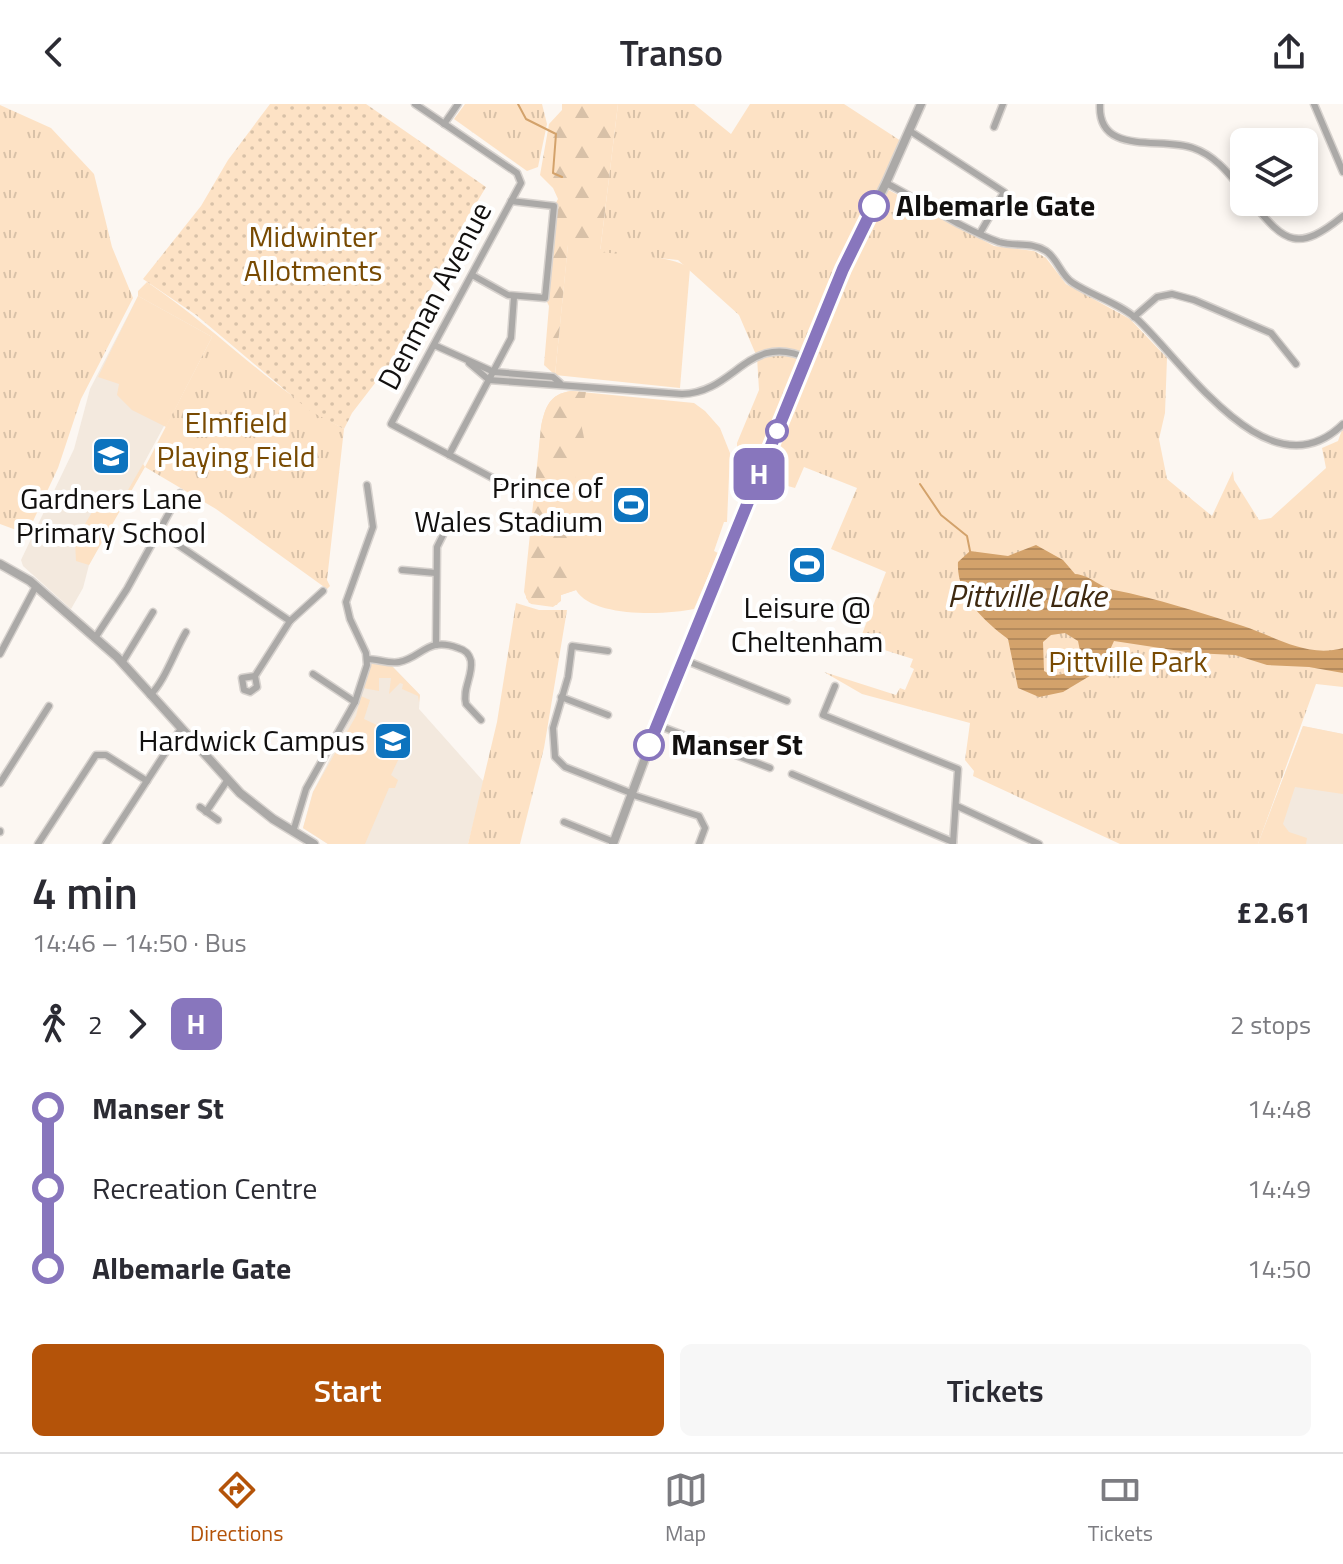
<!DOCTYPE html>
<meta charset="utf-8">
<style>
:root{--surface:#fff;--page:#f7f7f7;--text:#2b2b33;--muted:#7c7c81;--line:#e1e1e2;--accent:#b45309}
body{margin:0;font-family:"Titillium Web",sans-serif;background:var(--page);color:var(--text);height:100vh;display:flex;flex-direction:column;font-size:30px;white-space:nowrap}
*{box-sizing:border-box;margin:0}
p{font-size:26px;color:var(--muted)}
.icon{flex:none;width:44px;height:44px;fill:none;stroke:currentColor;stroke-width:2;stroke-linecap:round;stroke-linejoin:round}
.map{position:relative;height:740px;overflow:hidden}
.panel{display:flex;flex-direction:column;background:var(--surface);flex:1}
.panel>*{flex:none}
.badge{padding:0 16px;border-radius:12px;font-size:28px;line-height:52px}
.buttons{position:absolute;left:1230px;top:24px;display:grid;gap:16px}
.buttons a{display:grid;place-items:center;width:88px;height:88px;border-radius:12px;background:var(--surface);box-shadow:0 4px 12px #0003;font-size:40px}
.map>.badge{position:absolute;translate:-50% -50%;box-shadow:0 0 0 4px #fff}
.legs{display:flex;align-items:center;gap:12px;height:88px;padding:0 32px;font-size:26px}
.legs p{margin-inline-start:auto}
.overview{display:flex;align-items:center;justify-content:space-between;height:136px;padding:0 32px}
h1{font-size:44px;font-weight:600;line-height:60px}
.button{display:flex;gap:16px;margin-top:auto;padding:16px 32px}
.button a{flex:1;height:92px;border-radius:12px;background:var(--accent);color:#fff;font-size:32px;font-weight:600;line-height:92px;text-align:center}
.button a+a{background:var(--page);color:var(--text)}
ul{padding:0 32px;list-style:none}
li{display:flex;align-items:center;gap:28px;height:80px;font-size:30px}
li i{display:grid;place-items:center;width:12px;height:100%;margin:0 10px;background:currentColor}
li i::after{content:'';width:20px;height:20px;margin:-10px;border:6px solid;border-radius:50%;background:var(--surface)}
li p{margin-inline-start:auto}
li:first-child i{background:linear-gradient(#0000 50%,currentColor 0)}
li:last-child i{background:linear-gradient(currentColor 50%,#0000 0)}
header{display:flex;justify-content:space-between;align-items:center;height:104px;padding:0 32px;background:var(--surface);font-size:36px;font-weight:600}
.menu{display:flex;justify-content:space-around;align-items:center;height:112px;border-top:2px solid var(--line);background:var(--surface);font-size:22px;color:var(--muted)}
.menu a{display:grid;justify-items:center;gap:4px}
.menu .active{color:var(--accent)}
.map>svg:first-child{display:block}
</style>
<header><svg class="icon" aria-label="back" viewBox="0 0 24 24"><path d="M15 5l-7 7 7 7"/></svg>Transo<svg class="icon" aria-label="share" viewBox="0 0 24 24"><path d="M12 15V3M7 8l5-5 5 5M5 13v7h14v-7"/></svg></header>
<div class="map">
<svg width="1343" height="740" viewBox="0 0 1343 740">
<defs>
<pattern id="forest-firs" width="22" height="20" patternUnits="userSpaceOnUse" patternTransform="scale(2)"><rect width="22" height="20" fill="#fde2c5"/><path d="M5 1l3.5 6h-7zM16 11l3.5 6h-7z" fill="#d8c1a8"/></pattern>
<pattern id="park-tufts" width="24" height="20" patternUnits="userSpaceOnUse" patternTransform="scale(2)"><rect width="24" height="20" fill="#fde2c5"/><path d="M3 7l-1-3M5 7V3M7 7l1-3M15 17l-1-3M17 17v-4M19 17l1-3" fill="none" stroke="#d8c1a8"/></pattern>
<pattern id="garden-dots" width="8" height="8" patternUnits="userSpaceOnUse" patternTransform="scale(2)"><rect width="8" height="8" fill="#fde2c5"/><path d="M2 2h.1M6 6h.1" fill="none" stroke="#d8c1a8" stroke-width="1.8" stroke-linecap="round"/></pattern>
<pattern id="water-rules" width="6" height="5" patternUnits="userSpaceOnUse" patternTransform="scale(2)"><rect width="6" height="5" fill="#d3a26b"/><path d="M0 2.5h6" fill="none" stroke="#b48a5c"/></pattern>
</defs>
<rect width="100%" height="100%" fill="#fcf7f2"/>
<g fill="#f3e9de">
<polygon points="138,192 212,233 89,461 83,484 71,505 23,462 21,456 74,345 90,285"/>
<polygon points="389,559 420,591 419,605 484,678 468,740 328,740 303,724 313,688 359,598 369,560"/>
<polygon points="1303,622 1343,630 1343,740 1258,740"/>
</g>
<g fill="#fde2c5">
<path d="M568,140C598,147 670,150 690,164L680,284L555,271Z"/>
<polygon points="138,192 212,233 166,323 132,306 117,291 119,280 98,273"/>
<path d="M571,287L694,299L705,307L720,324L730,349L727,418H724L714,447L718,449L694,505C666,511 592,514 576,486L561,491V497L553,503L531,500L526,494L541,323C545,304 549,290 571,287Z"/>
<polygon points="143,360 145,363 89,461 76,457 75,437 101,393 120,400"/>
<polygon points="389,559 420,591 419,598 418,592 402,585 403,580 400,579 389,590 391,574 379,574 379,587 363,584 369,560"/>
<polygon points="361,592 370,596 364,615 398,631 392,645 401,650 391,671 398,676 395,684 389,684 365,740 328,740 303,724 313,688 356,612"/>
<polygon points="1303,622 1343,630 1343,690 1295,683 1283,720 1289,728 1307,734 1306,740 1258,740"/>
</g>
<g fill="url(#forest-firs)">
<polygon points="562,0 618,0 600,148 568,141 555,271 544,261 549,202 545,194 554,102 558,95 553,84 540,71 549,20 562,6"/>
<path d="M571,287L586,288C585,295 582,301 581,308C579,323 587,333 584,349L578,352C571,398 569,440 576,486L561,491L557,501L529,499L524,488L541,323C545,304 549,290 571,287Z"/>
</g>
<g fill="url(#park-tufts)">
<polygon points="465,0 542,0 547,20 538,63 527,67 454,15"/>
<polygon points="618,0 694,0 731,30 750,0 844,0 901,37 881,82 994,142 1034,147 1046,154 1066,180 1130,215 1167,254 1165,309 1159,335 1167,375 1212,412 1233,367 1234,376 1259,416 1271,414 1326,364 1322,344 1338,337 1343,323 1343,583 1316,580 1258,740 1120,740 973,672 974,667 965,656 970,619 862,590 824,568 896,591 900,584 905,586 914,565 910,563 913,555 859,538 886,468 831,445 857,384 804,363 795,384 762,375 737,362 737,339 759,286 757,253 739,211 678,156 600,148"/>
<polygon points="0,1 51,24 94,70 112,143 133,194 81,295 58,364 27,430 0,420"/>
<path d="M147,178C216,224 272,286 344,325L327,476L330,482L327,485L216,405L145,363L212,233L138,192V187Z"/>
<polygon points="516,499 539,506 567,506 544,644 520,740 468,740 497,618"/>
</g>
<polygon fill="url(#garden-dots)" points="270,0 366,0 486,83 456,133 402,244 352,309 344,325 310,307 196,211 143,175 201,102 228,56"/>
<path fill="url(#water-rules)" fill-rule="evenodd" d="M1036,441L1063,456L1075,470C1091,471 1100,484 1114,486C1156,494 1201,509 1243,522C1276,533 1307,554 1343,544V569L1309,563L1267,561L1235,551L1193,549L1114,537L1104,559L1093,570L1063,588L1039,593L1018,584L1008,535C983,516 956,491 958,458L970,447L1008,452ZM1065,529L1078,537L1082,557C1072,569 1058,575 1044,567L1043,538L1051,531Z"/>
<g fill="none" stroke-linecap="round" stroke-linejoin="round">
<g stroke="#d3a26b" stroke-width="2">
<polyline points="518,0 526,15 556,30 553,69 562,73"/>
<polyline points="920,380 941,411 967,432 970,447"/>
</g>
<g stroke="#d7d2ce" stroke-width="9">
<g id="minor">
<polyline points="415,0 517,69 521,79 391,320 502,379 517,382"/>
<path d="M1100,0C1097,53 1162,32 1193,44C1216,52 1229,70 1244,88"/>
<polyline points="1314,0 1343,68"/>
<polyline points="444,20 458,0"/>
<polyline points="994,23 1003,0"/>
<polyline points="910,27 1004,88 980,129"/>
<path d="M886,79C923,98 960,124 999,138C1015,143 1030,137 1046,147C1058,155 1061,172 1073,179C1093,192 1119,199 1137,215C1184,258 1269,393 1343,320"/>
<path d="M1252,98C1285,140 1299,148 1343,112"/>
<polyline points="472,171 508,191 545,194 554,102 511,97"/>
<polyline points="1134,213 1157,193 1172,190 1194,196 1271,229 1296,260"/>
<polyline points="434,241 494,268 553,273 560,279"/>
<path d="M469,259L489,276L682,290C736,289 748,226 809,255"/>
<polyline points="449,351 511,234 514,193"/>
<polyline points="159,428 290,517"/>
<polyline points="402,466 436,469"/>
<polyline points="95,534 127,485 180,389"/>
<polyline points="436,541 437,443 443,431"/>
<polyline points="608,547 572,542 568,573 553,624 555,653 565,663 631,689"/>
<polyline points="0,550 36,482"/>
<path d="M367,555C378,555 389,560 399,558C422,554 427,532 458,544C465,546 469,549 471,557C473,572 462,585 466,600L481,616"/>
<polyline points="682,555 787,597"/>
<polyline points="122,559 153,508"/>
<polyline points="313,570 355,598"/>
<polyline points="255,572 242,574 244,586 250,588 257,583 255,572 290,517 323,487"/>
<polyline points="835,582 823,611 958,665 953,740"/>
<path d="M150,591C164,579 175,546 186,528"/>
<polyline points="561,593 608,611"/>
<polyline points="657,621 770,664"/>
<polyline points="792,670 953,738"/>
<polyline points="0,679 49,602"/>
<polyline points="630,690 699,712 705,724 699,740"/>
<polyline points="957,702 1039,740"/>
<polyline points="200,703 218,716"/>
<polyline points="206,708 227,677"/>
<polyline points="564,718 614,738"/>
<polyline points="0,727 0,728"/>
<polyline points="293,728 306,685 355,598 367,561 366,549 350,515 346,498 373,423 367,381"/>
<polyline points="38,740 96,651 106,651 147,677"/>
<polyline points="106,740 180,626"/>
</g>
</g>
<g stroke="#d7d2ce" stroke-width="11">
<g id="tertiary">
<polyline points="0,460 30,477 117,553 240,689 273,715 314,740"/>
<polyline points="613,740 682,555 809,255 843,165 886,79 921,0"/>
</g>
</g>
<use href="#minor" stroke="#aba9a7" stroke-width="6"/>
<use href="#tertiary" stroke="#aba9a7" stroke-width="8"/>
</g>
<g fill="none" stroke-linecap="round" stroke-linejoin="round">
<g stroke="#fff" stroke-width="18">
<polyline id="line-1" points="649,641 843,165 874,102"/>
</g>
<use href="#line-1" stroke="#8876bd" stroke-width="12"/>
</g>
<defs>
<g id="school-square" transform="scale(2)"><rect x="-9" y="-9" width="18" height="18" rx="4" fill="#0d73be" stroke="#fff"/><path d="M0-5L7-2L0 1L-7-2ZM-4 1L0 2.5L4 1V4Q0 6-4 4Z" fill="#fff"/></g>
<g id="stadium-square" transform="scale(2)"><rect x="-9" y="-9" width="18" height="18" rx="4" fill="#0d73be" stroke="#fff"/><path d="M0-5a6.5 5 0 1 0 0 10a6.5 5 0 1 0 0-10ZM-3.5-1.8h7v3.6h-7Z" fill="#fff"/></g>
<g id="university-square" transform="scale(2)"><rect x="-9" y="-9" width="18" height="18" rx="4" fill="#0d73be" stroke="#fff"/><path d="M0-5L7-2L0 1L-7-2ZM-4 1L0 2.5L4 1V4Q0 6-4 4Z" fill="#fff"/></g>
</defs>
<g fill-rule="evenodd">
<use href="#school-square" x="111" y="352"/>
<use href="#stadium-square" x="631" y="401"/>
<use href="#stadium-square" x="807" y="461"/>
<use href="#university-square" x="393" y="637"/>
</g>
<g fill="#fff" stroke="#8876bd" stroke-width="4">
<circle cx="874" cy="102" r="14"/>
<circle cx="777" cy="327" r="10"/>
<circle cx="649" cy="641" r="14"/>
</g>
<g text-anchor="middle" stroke-width="8" stroke-linejoin="round" paint-order="stroke">
<g font-size="30" font-weight="bold" fill="#12100f" stroke="#fff" text-anchor="start">
<text x="896" y="112">Albemarle Gate</text>
<text x="671" y="651">Manser St</text>
</g>
<g font-size="30" fill="#784a02" stroke="#fff">
<text x="313" y="143">Midwinter<tspan x="313" dy="34">Allotments</tspan></text>
<text x="236" y="329">Elmfield<tspan x="236" dy="34">Playing Field</tspan></text>
<text x="1128" y="568">Pittville Park</text>
</g>
<g font-size="30" fill="#12100f" stroke="#fff">
<text transform="translate(435 192) rotate(-62)" y="10">Denman Avenue</text>
</g>
<g font-size="30" fill="#12100f" stroke="#fff" text-anchor="end">
<text x="603" y="394">Prince of<tspan x="603" dy="34">Wales Stadium</tspan></text>
<text x="111" y="405" text-anchor="middle">Gardners Lane<tspan x="111" dy="34">Primary School</tspan></text>
<text x="807" y="514" text-anchor="middle">Leisure @<tspan x="807" dy="34">Cheltenham</tspan></text>
<text x="365" y="647">Hardwick Campus</text>
</g>
<g font-size="32" font-style="italic" fill="#3e2910" stroke="#fff">
<text x="1027" y="503">Pittville Lake</text>
</g>
</g>
</svg>
<div class="buttons">
<a><svg class="icon" aria-label="layers" viewBox="0 0 24 24"><path d="M12 4l9 5-9 5-9-5zM3 14l9 5 9-5"/></svg></a>
</div>
<b class="badge" style="left:759px;top:370px;background:#8876bd;color:#fff">H</b>
</div>
<section class="panel">
<div class="overview"><div><h1>4 min</h1><p>14:46 – 14:50 · Bus</p></div><b>£2.61</b></div>
<div class="legs"><svg class="icon" aria-label="walk" viewBox="0 0 24 24"><circle cx="13" cy="4" r="2"/><path d="M13 8l-2 6 4 7M11 14l-3 7M7 12l3-4h3l4 4"/></svg>2<svg class="icon" aria-label="forward" viewBox="0 0 24 24"><path d="M9 5l7 7-7 7"/></svg><b class="badge" style="background:#8876bd;color:#fff">H</b><p>2 stops</p></div>
<ul>
<li><i style="color:#8876bd"></i><b>Manser St</b><p>14:48</p></li>
<li><i style="color:#8876bd"></i><span>Recreation Centre</span><p>14:49</p></li>
<li><i style="color:#8876bd"></i><b>Albemarle Gate</b><p>14:50</p></li>
</ul>
<div class="button"><a>Start</a><a>Tickets</a></div>
</section>
<nav class="menu">
<a class="active"><svg class="icon" aria-label="directions" viewBox="0 0 24 24"><path d="M12 3l9 9-9 9-9-9zM9 14v-3h6M13 9l2 2-2 2"/></svg>Directions</a>
<a><svg class="icon" aria-label="map" viewBox="0 0 24 24"><path d="M3 6l6-2 6 2 6-2v14l-6 2-6-2-6 2zM9 4v14M15 6v14"/></svg>Map</a>
<a><svg class="icon" aria-label="tickets" viewBox="0 0 24 24"><path d="M3 7h18v10H3zM15 7v10"/></svg>Tickets</a>
</nav>
